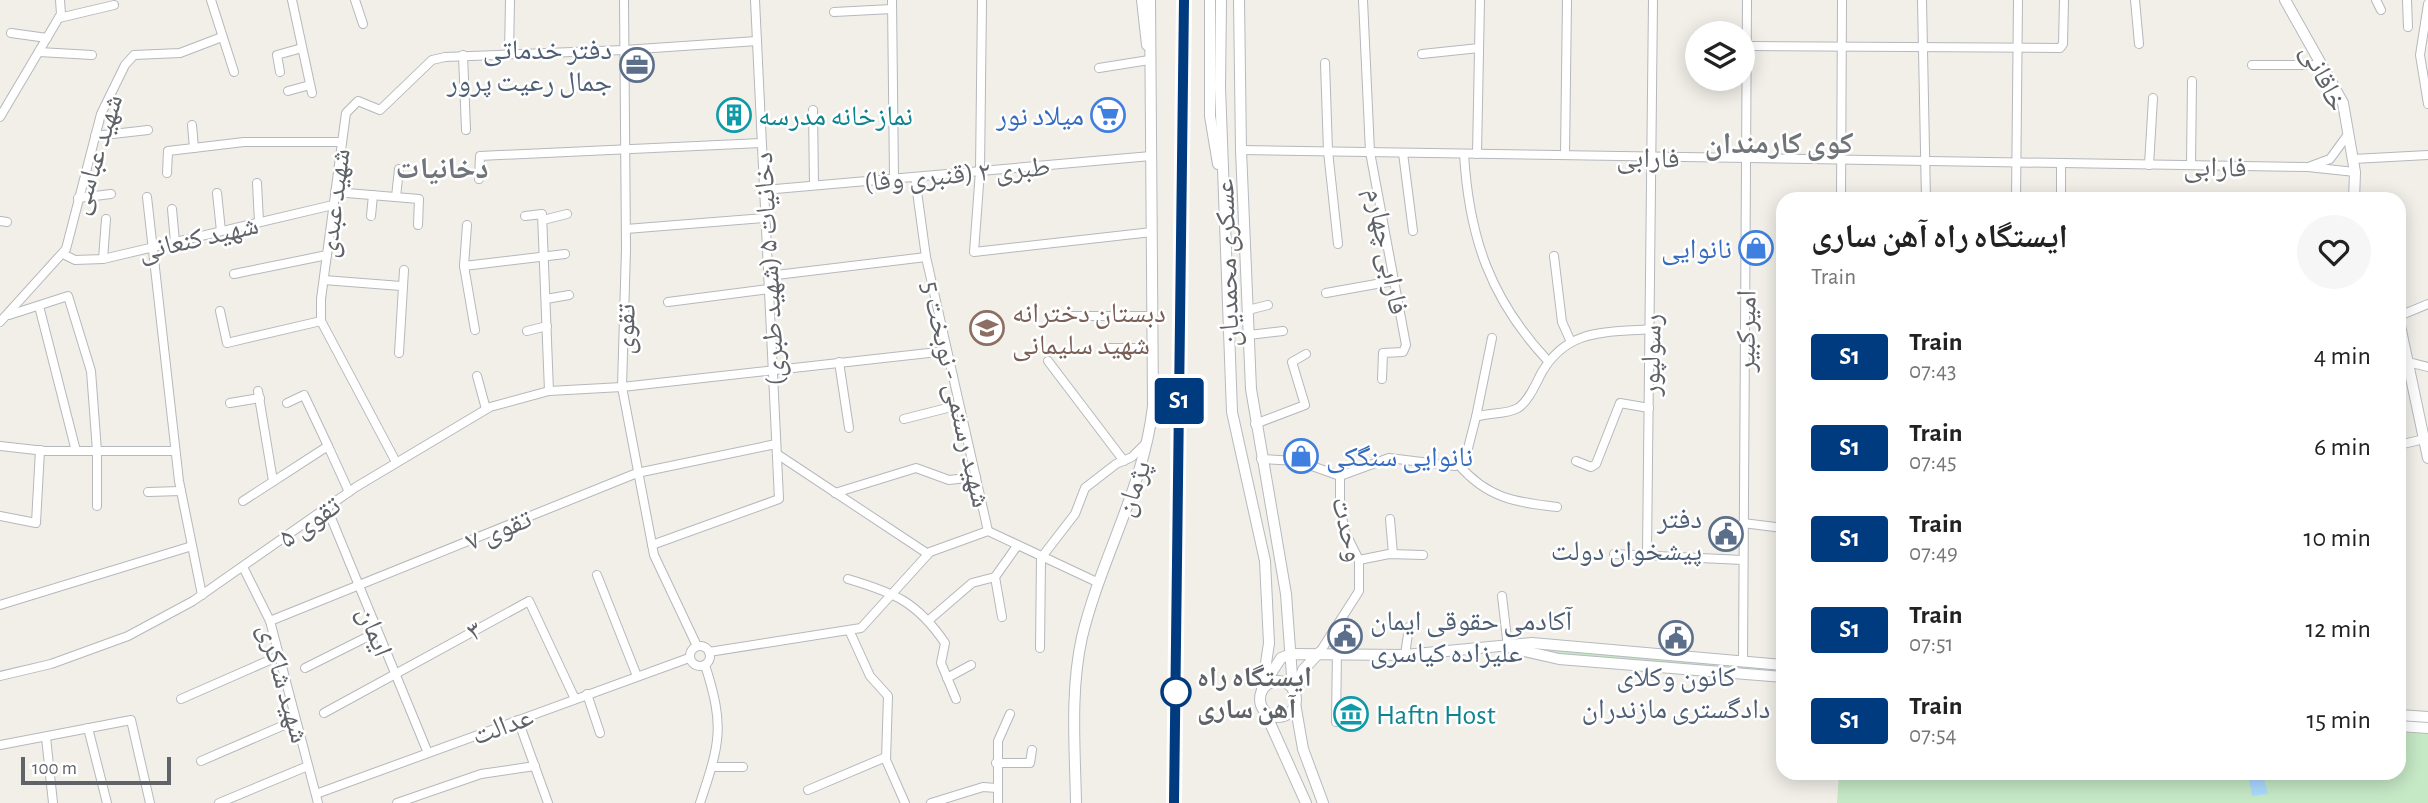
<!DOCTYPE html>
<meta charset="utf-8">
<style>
:root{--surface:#fff;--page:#f6f6f6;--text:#222;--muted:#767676}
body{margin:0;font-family:"Alegreya Sans","Noto Naskh Arabic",sans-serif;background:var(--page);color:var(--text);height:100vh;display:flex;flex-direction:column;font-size:26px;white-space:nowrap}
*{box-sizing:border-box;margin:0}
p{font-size:23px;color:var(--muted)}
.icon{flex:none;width:38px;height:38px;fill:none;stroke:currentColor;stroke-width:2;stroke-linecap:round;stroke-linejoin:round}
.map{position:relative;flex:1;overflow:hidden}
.panel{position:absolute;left:1776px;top:192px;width:630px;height:588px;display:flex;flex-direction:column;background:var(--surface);border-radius:21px;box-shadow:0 4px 18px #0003}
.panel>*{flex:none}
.badge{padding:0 14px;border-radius:5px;font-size:24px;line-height:46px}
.tools{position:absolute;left:1685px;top:21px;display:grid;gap:14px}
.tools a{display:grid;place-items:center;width:70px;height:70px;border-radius:50%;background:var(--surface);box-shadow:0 4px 18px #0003;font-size:35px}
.scale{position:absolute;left:21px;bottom:18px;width:150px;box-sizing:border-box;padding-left:7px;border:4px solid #5f6368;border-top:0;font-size:19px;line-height:24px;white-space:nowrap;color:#5f6368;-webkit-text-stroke:5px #fff;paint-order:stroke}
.map>.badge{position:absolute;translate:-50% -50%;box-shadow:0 0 0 4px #fff}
.round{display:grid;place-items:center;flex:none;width:74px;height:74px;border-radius:37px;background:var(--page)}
.headline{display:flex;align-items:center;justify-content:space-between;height:119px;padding:0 35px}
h1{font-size:33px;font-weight:800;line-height:52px}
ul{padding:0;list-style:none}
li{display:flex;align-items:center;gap:21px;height:91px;padding:0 35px}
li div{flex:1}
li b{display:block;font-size:26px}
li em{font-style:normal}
li .badge{min-width:77px;font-weight:700;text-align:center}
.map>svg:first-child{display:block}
</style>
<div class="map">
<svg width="2428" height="803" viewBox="0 0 2428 803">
<rect width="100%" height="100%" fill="#f1efe8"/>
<g fill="#c5e8c5">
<polygon points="1543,647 1783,668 1783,674 1541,653 1539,649"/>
<polygon points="2399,732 2428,734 2428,803 1837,803 1839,774 2399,774"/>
</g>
<polygon fill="#aadaff" points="2248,774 2263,774 2268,794 2252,796"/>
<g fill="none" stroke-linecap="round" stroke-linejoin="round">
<g stroke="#b5b8bc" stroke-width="10">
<g id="minor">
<polyline points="211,0 234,72"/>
<polyline points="292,0 312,93"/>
<polyline points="355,0 363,24"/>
<polyline points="624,0 626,249 622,387 654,555 697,646"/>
<polyline points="892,0 894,178"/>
<polyline points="982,0 980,171 974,252 1152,232"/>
<polyline points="1363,0 1370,152 1406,345 1403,352 1383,353 1382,379"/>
<polyline points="1922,0 1926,200"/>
<polyline points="2135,0 2139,44"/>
<polyline points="2376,0 2381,10"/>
<polyline points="2407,0 2408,27"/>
<polyline points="2428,4 2420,55 2428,104"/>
<polyline points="834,12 892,9"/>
<polyline points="59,18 114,5"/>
<polyline points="11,33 47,38"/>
<polyline points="1747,46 2060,48 2063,44 2064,0"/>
<polyline points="39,52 92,55"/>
<polyline points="509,53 510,0"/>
<polyline points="1422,54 1479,48"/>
<polyline points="463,55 466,130"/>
<polyline points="1325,63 1328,151 1338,244"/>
<polyline points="2252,65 2322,65"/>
<polyline points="1099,68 1149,60"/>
<polyline points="280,72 277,55 302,48"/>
<polyline points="288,91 310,85"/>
<polyline points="813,110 814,185"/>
<polyline points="0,117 61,14 60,0"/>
<polyline points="192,125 194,148"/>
<polyline points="95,136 148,130"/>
<polyline points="1241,150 2308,167 2355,172"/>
<polyline points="1403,153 1413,231"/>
<path d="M1464,154C1469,237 1490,299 1548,361"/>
<polyline points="1477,154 1480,0"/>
<polyline points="1565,155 1567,0"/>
<polyline points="2353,159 2428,155"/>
<polyline points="2061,163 2061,200"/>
<polyline points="2149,165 2153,98"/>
<polyline points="2191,165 2192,81"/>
<polyline points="2311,166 2330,159 2349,133"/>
<polyline points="167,173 168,151 244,142 341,142"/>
<polyline points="915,177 926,257 988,531"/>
<polyline points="479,179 480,156 761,143"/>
<polyline points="257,183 259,222"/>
<polyline points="764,190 1151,156"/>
<polyline points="335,192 419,199 418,225"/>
<polyline points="217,193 221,231"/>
<polyline points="147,197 179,481 202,595"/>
<polyline points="396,197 399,169"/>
<polyline points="78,198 111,194"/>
<polyline points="1841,200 1842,0"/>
<polyline points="2016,200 2018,0"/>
<polyline points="172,209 175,242"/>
<polyline points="371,216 373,195"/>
<polyline points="525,216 542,214 549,391"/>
<polyline points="543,220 567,214"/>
<polyline points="0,221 7,222"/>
<polyline points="467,225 464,266 475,330"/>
<polyline points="626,229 765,218"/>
<polyline points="63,254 75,260 103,259 333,205"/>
<polyline points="1554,256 1562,322 1571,342"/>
<polyline points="103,259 106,219"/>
<polyline points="464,266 565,254"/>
<polyline points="234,274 327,255"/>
<polyline points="768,276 926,257"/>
<polyline points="324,280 401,286"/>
<polyline points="1326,293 1393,281"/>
<polyline points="546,299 569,295"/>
<polyline points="668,302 769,289"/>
<polyline points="39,306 76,451"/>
<polyline points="1248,310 1268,305"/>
<polyline points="220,311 227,343 321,321"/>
<polyline points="9,315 68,296 91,371 97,451 97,506"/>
<polyline points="1073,316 1152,316"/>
<polyline points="2399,316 2428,304"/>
<polyline points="0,322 66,249 101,114 125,65 134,55 180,53 222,37"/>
<polyline points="527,331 547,326"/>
<polyline points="1249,335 1283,331"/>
<polyline points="1110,348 1152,348"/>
<polyline points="399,353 404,270"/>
<polyline points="1048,361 1124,461"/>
<polyline points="839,362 849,428"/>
<polyline points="2399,368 2408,362 2428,367"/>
<polyline points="477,376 486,409"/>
<polyline points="258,391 273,481"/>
<polyline points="230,403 260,398"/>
<polyline points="287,403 304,395 328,446"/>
<polyline points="1476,417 1492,338"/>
<polyline points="904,419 959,405"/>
<polyline points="1255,424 1305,405 1292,362 1306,354"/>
<polyline points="2399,445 2424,439"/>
<polyline points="0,446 45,451 175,451"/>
<polyline points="777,454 928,554"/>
<polyline points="1261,459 1298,461 1340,476 1340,507 1345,532 1359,560 1359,591 1320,652"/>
<polyline points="1576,461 1591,467 1596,464 1620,403 1649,408"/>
<polyline points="396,462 321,321 321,299 346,113 358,101 380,110 432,60 445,57 624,50 757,41"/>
<path d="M1458,464C1487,498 1514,502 1557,507"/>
<path d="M1340,476L1389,458L1455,466L1466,456L1476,417C1489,412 1506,415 1518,408C1529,401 1536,383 1542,372C1568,328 1605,333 1651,329"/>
<polyline points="148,492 181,491"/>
<polyline points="835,493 916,468 949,480 976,477"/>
<polyline points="243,501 328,446 349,492"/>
<polyline points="327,508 428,753"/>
<polyline points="0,516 36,523 40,450"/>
<polyline points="1390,519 1393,554"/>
<polyline points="1743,523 1783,528"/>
<polyline points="652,545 779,499 755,0"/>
<polyline points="1614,554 1743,560"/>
<polyline points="1647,554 1653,0"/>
<polyline points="1359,560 1389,554 1423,555"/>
<polyline points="243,567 270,621 318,803"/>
<polyline points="597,575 637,676"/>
<polyline points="995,577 1002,617"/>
<path d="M848,579C895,593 917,602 945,643L941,663L956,699"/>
<polyline points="1502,596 1508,647"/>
<polyline points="0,605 192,546"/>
<polyline points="929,620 972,583 995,577 1017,546"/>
<polyline points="270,621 637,473 776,444"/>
<polyline points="849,630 870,676 888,696 886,760 905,803"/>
<circle cx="700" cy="656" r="10"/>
<polyline points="1040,648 1041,558 1075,514 1085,488 1116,464 1132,457 1145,444"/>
<polyline points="709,652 861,628 930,552 988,531 1099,583"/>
<polyline points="1405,655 1409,627"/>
<polyline points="1743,662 1747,0"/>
<polyline points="305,668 377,632"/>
<polyline points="0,676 51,664 128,636 193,601 356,487 490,407 549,391 622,387 947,351"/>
<polyline points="947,678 971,665"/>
<polyline points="587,694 600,733"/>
<polyline points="181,699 279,656"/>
<polyline points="324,713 529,601 575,699"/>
<polyline points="518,720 548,803"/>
<polyline points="1336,722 1337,652"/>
<polyline points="88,728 107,803"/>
<polyline points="46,737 53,803"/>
<polyline points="0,745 131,720 150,803"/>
<polyline points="201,761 296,720"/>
<polyline points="996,763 1030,763 1032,750"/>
<polyline points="712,767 743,767"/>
<polyline points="808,790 886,757"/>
<polyline points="316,794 689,658"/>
<polyline points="219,803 308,766"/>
<polyline points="397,803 481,774 535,766"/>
<path d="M700,803C720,743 725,727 705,665"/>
<polyline points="931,803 983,787 997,788"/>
<polyline points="998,803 998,741 1010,714"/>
</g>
</g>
<g stroke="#b6babf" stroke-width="12">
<g id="secondary">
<polyline points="1142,0 1147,45"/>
<polyline points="1210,0 1210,116 1218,164"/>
<polyline points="1221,0 1220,87 1232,412 1265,561 1269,643 1262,690"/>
<polyline points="1239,0 1241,150 1251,389 1286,594 1293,690"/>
<polyline points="2285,0 2343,103 2355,172 2354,200"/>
<polyline points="2399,321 2428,458"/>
<polyline points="1511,648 1559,659 1783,677"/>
<polyline points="1268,678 1281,658 1291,654 1405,655 1532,643 1783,665"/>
<circle cx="1278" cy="699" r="18"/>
<polyline points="1296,688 1303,670 1320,652"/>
<polyline points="1295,703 1303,749 1323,803"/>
<polyline points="1265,712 1306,803"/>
<polyline points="2399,715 2428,717"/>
<polyline points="2399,726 2428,728"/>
<path d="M1076,803C1075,748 1070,691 1082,637C1101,558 1144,487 1153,406L1150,0"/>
</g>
</g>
<use href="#minor" stroke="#fff" stroke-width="8"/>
<use href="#secondary" stroke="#fff" stroke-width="10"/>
<g stroke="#b6b7b8" stroke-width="5">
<polyline id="rail" points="1174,803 1184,0"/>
</g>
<use href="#rail" stroke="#fff" stroke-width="2.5" stroke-dasharray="8" stroke-linecap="butt"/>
</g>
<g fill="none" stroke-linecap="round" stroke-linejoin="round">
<g stroke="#fff" stroke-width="16">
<polyline id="line" points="1174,803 1184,0"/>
</g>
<use href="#line" stroke="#003b80" stroke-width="10"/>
</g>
<defs>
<g id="office-ring" transform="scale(1.75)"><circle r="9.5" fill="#fff" stroke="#5c6f8a" stroke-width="1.5"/><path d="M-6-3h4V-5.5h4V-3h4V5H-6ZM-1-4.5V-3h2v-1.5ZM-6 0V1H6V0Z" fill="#5c6f8a"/></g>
<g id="building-ring" transform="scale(1.75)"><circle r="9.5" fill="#fff" stroke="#0f9aa8" stroke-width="1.5"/><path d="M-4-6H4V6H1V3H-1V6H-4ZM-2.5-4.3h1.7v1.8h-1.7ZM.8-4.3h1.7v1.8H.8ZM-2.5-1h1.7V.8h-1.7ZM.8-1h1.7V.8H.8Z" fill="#0f9aa8"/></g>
<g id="supermarket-ring" transform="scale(1.75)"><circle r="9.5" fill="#fff" stroke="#3f7fe0" stroke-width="1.5"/><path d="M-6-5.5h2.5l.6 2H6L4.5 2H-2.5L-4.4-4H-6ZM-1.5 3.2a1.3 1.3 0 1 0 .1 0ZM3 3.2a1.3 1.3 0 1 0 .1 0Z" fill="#3f7fe0"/></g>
<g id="shop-ring" transform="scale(1.75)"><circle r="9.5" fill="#fff" stroke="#3f7fe0" stroke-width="1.5"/><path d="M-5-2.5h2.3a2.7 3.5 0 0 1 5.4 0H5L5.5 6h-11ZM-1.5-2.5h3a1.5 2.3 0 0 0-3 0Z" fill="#3f7fe0"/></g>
<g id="school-ring" transform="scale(1.75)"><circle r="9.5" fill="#fff" stroke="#8d6e63" stroke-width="1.5"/><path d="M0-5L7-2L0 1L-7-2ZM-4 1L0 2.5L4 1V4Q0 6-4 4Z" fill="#8d6e63"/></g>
<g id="civic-ring" transform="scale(1.75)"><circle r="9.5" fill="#fff" stroke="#5c6f8a" stroke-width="1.5"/><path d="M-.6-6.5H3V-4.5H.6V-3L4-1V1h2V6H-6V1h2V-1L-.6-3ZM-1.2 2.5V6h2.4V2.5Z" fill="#5c6f8a"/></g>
<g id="museum-ring" transform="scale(1.75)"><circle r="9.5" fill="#fff" stroke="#0f9aa8" stroke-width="1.5"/><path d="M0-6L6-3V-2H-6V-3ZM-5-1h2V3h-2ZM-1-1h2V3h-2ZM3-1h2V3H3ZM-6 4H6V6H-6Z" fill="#0f9aa8"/></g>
</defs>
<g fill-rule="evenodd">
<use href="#office-ring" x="637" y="65"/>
<use href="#building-ring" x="734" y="115"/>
<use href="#supermarket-ring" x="1108" y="115"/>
<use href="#shop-ring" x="1756" y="248"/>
<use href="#school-ring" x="987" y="328"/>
<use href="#shop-ring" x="1301" y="456"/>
<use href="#civic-ring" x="1726" y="534"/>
<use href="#civic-ring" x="1345" y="636"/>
<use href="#civic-ring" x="1676" y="638"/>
<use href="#museum-ring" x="1351" y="714"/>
</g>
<circle fill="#fff" stroke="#003b80" stroke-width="3.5" cx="1176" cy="692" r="14"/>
<g text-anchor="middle" stroke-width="5" stroke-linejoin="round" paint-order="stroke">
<g font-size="28" fill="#4e5e75" stroke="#fff" text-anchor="end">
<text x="612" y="59">دفتر خدماتی<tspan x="612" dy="32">جمال رعیت پرور</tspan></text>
<text x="1702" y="528">دفتر<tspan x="1702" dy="32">پیشخوان دولت</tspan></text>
<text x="1370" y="630" text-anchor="start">آکادمی حقوقی ایمان<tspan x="1370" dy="32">علیزاده کیاسری</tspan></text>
<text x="1676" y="686" text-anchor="middle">کانون وکلای<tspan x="1676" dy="32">دادگستری مازندران</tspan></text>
</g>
<g font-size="28" fill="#5f6368" stroke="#fff">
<text transform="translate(2325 77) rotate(64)" y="10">خاقانی</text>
<text transform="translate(95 154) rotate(-73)" y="10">شهید عباسی</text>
<text transform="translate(1648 157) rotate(1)" y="10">فارابی</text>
<text transform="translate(2215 166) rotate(1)" y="10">فارابی</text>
<text transform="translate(957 173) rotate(-5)" y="10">طبری ۲ (قنبری وفا)</text>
<text transform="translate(333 203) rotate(-83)" y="10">شهید عبدی</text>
<text transform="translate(198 237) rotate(-13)" y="10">شهید کنعانی</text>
<text transform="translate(1388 251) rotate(79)" y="10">فارابی چهارم</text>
<text transform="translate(1226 263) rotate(-92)" y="10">عسکری محمدیان</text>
<text transform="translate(768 269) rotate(-93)" y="10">دخانیات ۵ (شهید طبری)</text>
<text transform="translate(624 329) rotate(-88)" y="10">تقوی</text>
<text transform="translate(1745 331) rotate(-89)" y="10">امیرکبیر</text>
<text transform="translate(1650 355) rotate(-89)" y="10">رسولپور</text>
<text transform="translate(957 394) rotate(77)" y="10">شهید رستمی - نوبخت 5</text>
<text transform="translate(1132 488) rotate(-70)" y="10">پژمان</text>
<text transform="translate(309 521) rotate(-35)" y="10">تقوی ۵</text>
<text transform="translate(498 529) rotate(-22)" y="10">تقوی ۷</text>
<text transform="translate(1349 529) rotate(77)" y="10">وحدت</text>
<text transform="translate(474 630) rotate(-29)" y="10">۳</text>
<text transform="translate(376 631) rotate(69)" y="10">ایمان</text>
<text transform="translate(285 683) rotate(74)" y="10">شهید شاکری</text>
<text transform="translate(502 725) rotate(-20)" y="10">عدالت</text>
</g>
<g font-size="28" fill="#0d838f" stroke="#fff" text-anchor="start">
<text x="758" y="125">نمازخانه مدرسه</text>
<text x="1376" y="724">Haftn Host</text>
</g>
<g font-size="28" fill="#366cbe" stroke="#fff" text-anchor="end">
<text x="1084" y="125">میلاد نور</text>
<text x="1732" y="258">نانوایی</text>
<text x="1326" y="466" text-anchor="start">نانوایی سنگکی</text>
</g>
<g font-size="28" fill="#785e54" stroke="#fff" text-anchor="start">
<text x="1012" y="322">دبستان دخترانه<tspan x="1012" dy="32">شهید سلیمانی</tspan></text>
</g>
<g font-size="28" font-weight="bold" fill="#5f6368" stroke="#fff" text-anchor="start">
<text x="1197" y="686">ایستگاه راه<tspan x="1197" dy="32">آهن ساری</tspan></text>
</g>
<g font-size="30" font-weight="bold" fill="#70757a" stroke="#fff">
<text x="1779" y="153">کوی کارمندان</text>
<text x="442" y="178">دخانیات</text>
</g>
</g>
</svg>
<div class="tools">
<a><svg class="icon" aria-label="layers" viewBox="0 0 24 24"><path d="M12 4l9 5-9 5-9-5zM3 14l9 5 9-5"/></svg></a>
</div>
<div class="scale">100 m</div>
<b class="badge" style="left:1179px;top:401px;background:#003b80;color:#fff">S1</b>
<section class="panel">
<div class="headline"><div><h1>ایستگاه راه آهن ساری</h1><p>Train</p></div><a class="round"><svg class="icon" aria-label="heart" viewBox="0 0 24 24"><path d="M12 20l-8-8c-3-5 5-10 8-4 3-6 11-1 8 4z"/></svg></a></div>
<ul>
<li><span class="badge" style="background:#003b80;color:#fff">S1</span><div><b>Train</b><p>07:43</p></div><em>4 min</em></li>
<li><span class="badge" style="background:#003b80;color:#fff">S1</span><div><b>Train</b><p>07:45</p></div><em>6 min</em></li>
<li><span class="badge" style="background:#003b80;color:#fff">S1</span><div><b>Train</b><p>07:49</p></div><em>10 min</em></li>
<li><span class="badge" style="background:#003b80;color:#fff">S1</span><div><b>Train</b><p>07:51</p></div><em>12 min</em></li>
<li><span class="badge" style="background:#003b80;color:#fff">S1</span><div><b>Train</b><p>07:54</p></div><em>15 min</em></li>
</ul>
</section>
</div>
